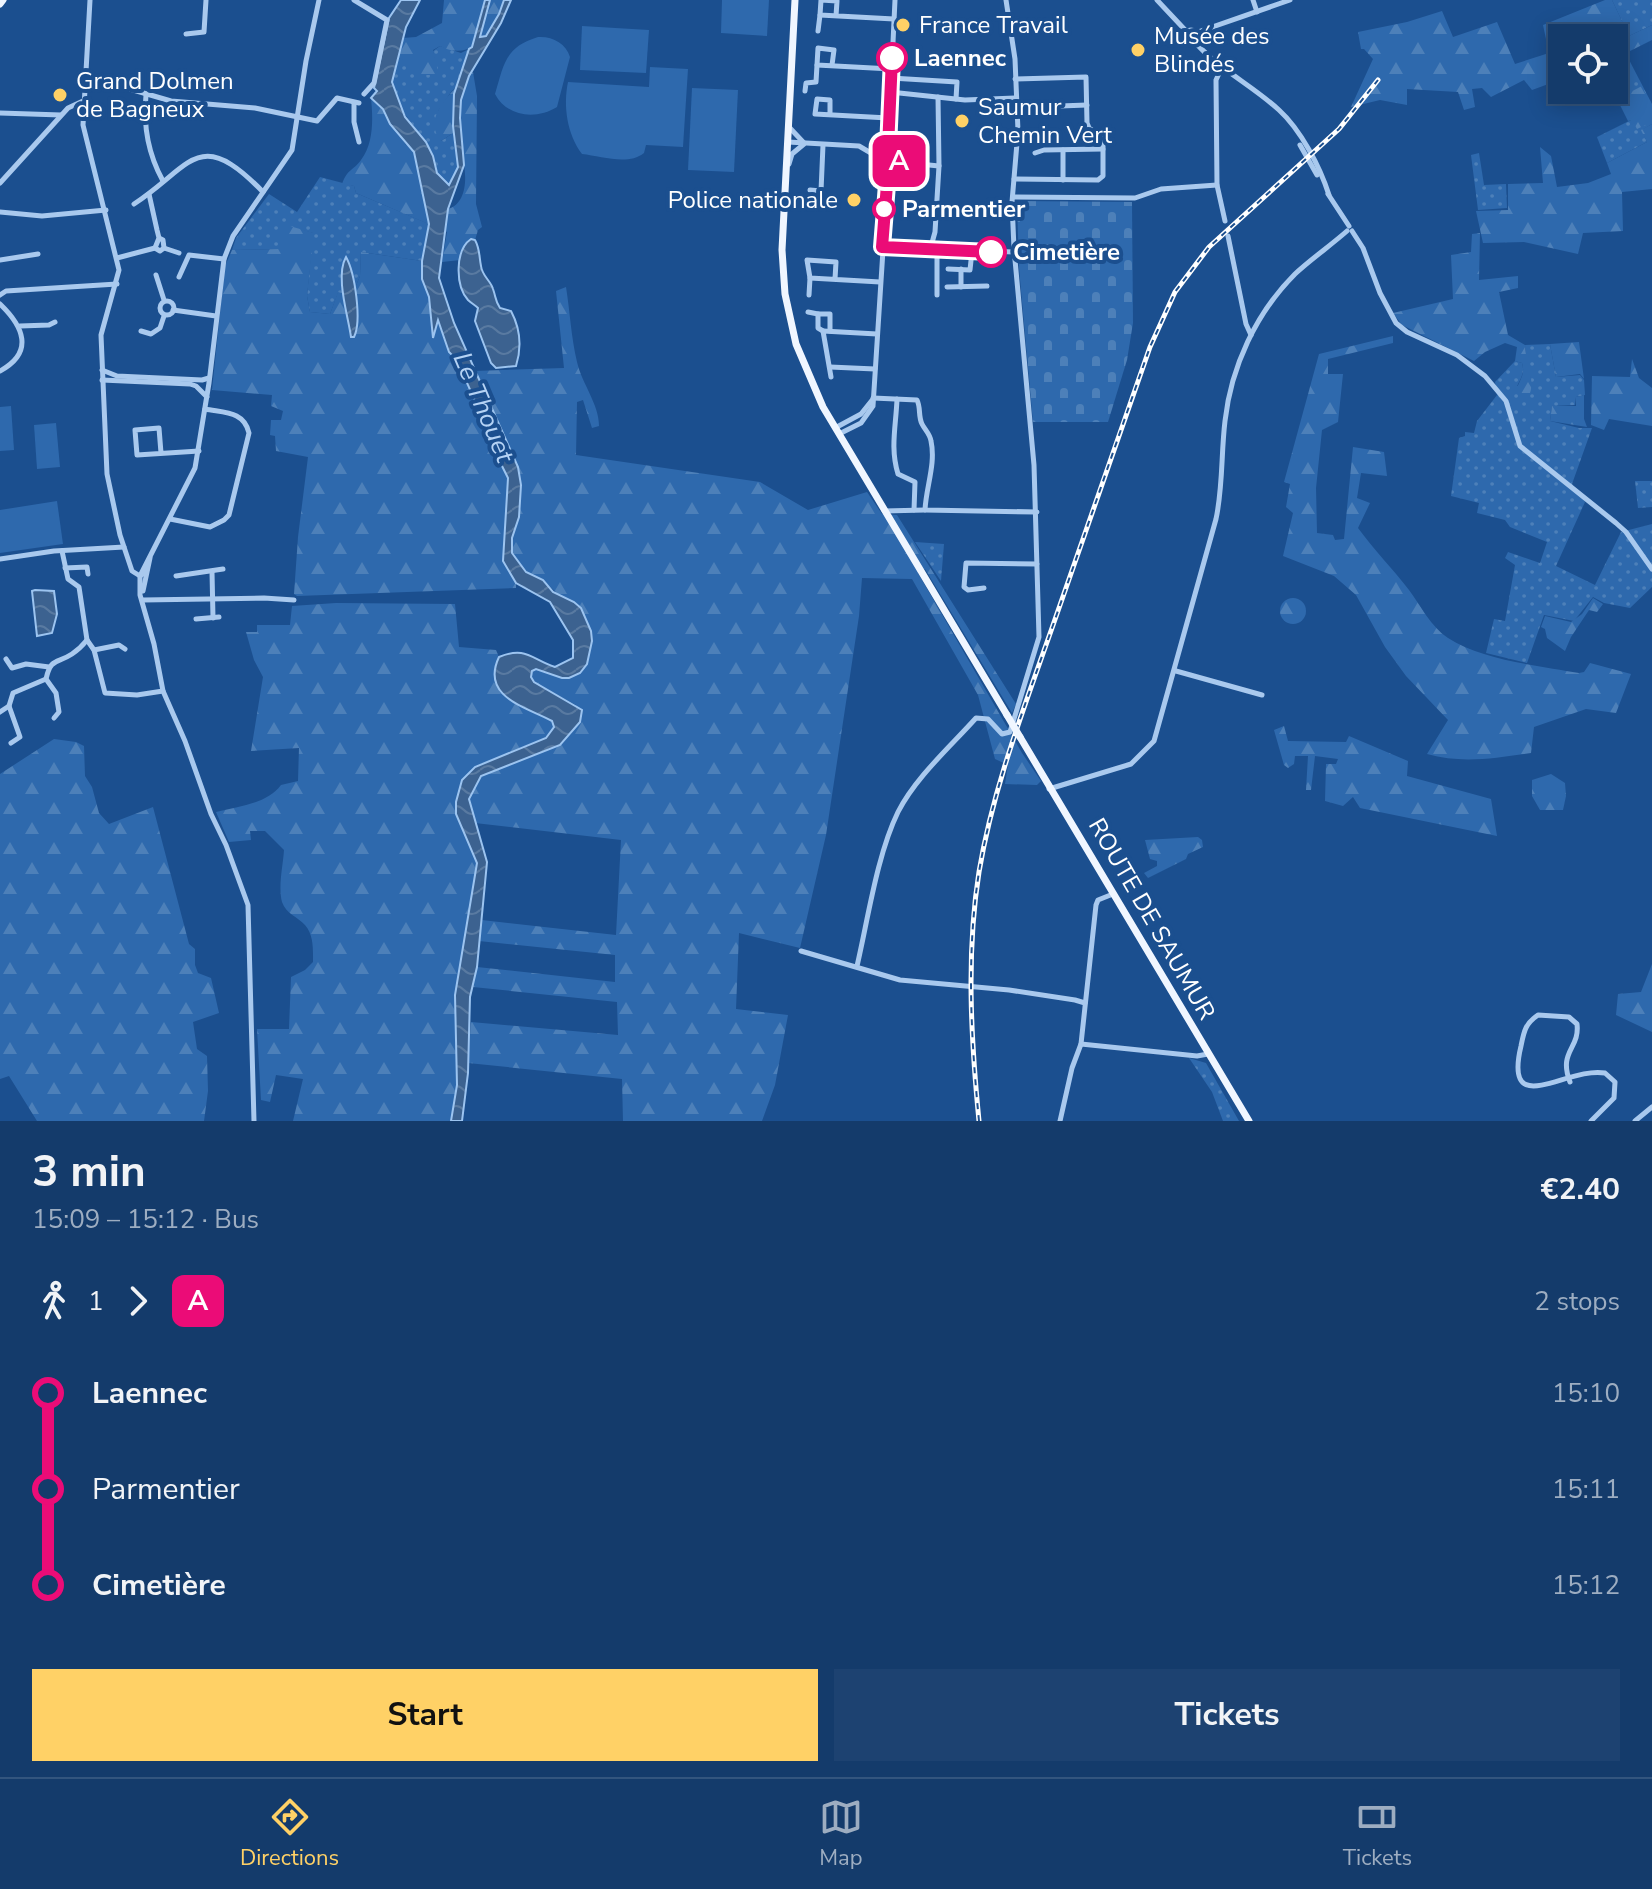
<!DOCTYPE html>
<meta charset="utf-8">
<style>
:root{--surface:#143b6b;--page:#1d4271;--text:#f1f3f6;--muted:#9dadc1;--line:#33557e;--accent:#ffd166}
body{margin:0;font-family:"Nunito Sans",sans-serif;background:var(--page);color:var(--text);height:100vh;display:flex;flex-direction:column;font-size:30px;white-space:nowrap}
*{box-sizing:border-box;margin:0}
p{font-size:26px;color:var(--muted)}
.icon{flex:none;width:44px;height:44px;fill:none;stroke:currentColor;stroke-width:2;stroke-linecap:round;stroke-linejoin:round}
.map{position:relative;height:1121px;overflow:hidden}
.panel{display:flex;flex-direction:column;background:var(--surface);flex:1}
.panel>*{flex:none}
.badge{padding:0 16px;border-radius:12px;font-size:28px;line-height:52px}
.buttons{position:absolute;left:1548px;top:24px;display:grid;gap:16px}
.buttons a{display:grid;place-items:center;width:80px;height:80px;border-radius:0px;background:var(--surface);box-shadow:0 4px 20px #0003,0 0 0 2px var(--line);font-size:40px}
.map>.badge{position:absolute;translate:-50% -50%;box-shadow:0 0 0 4px #fff}
.legs{display:flex;align-items:center;gap:12px;height:88px;padding:0 32px;font-size:26px}
.legs p{margin-inline-start:auto}
.headline{display:flex;align-items:center;justify-content:space-between;height:136px;padding:0 32px}
h1{font-size:44px;font-weight:700;line-height:60px}
.button{display:flex;gap:16px;margin-top:auto;padding:16px 32px}
.button a{flex:1;height:92px;border-radius:0px;background:var(--accent);color:#111;font-size:32px;font-weight:700;line-height:92px;text-align:center}
.button a+a{background:var(--page);color:var(--text)}
ul{padding:0 32px;list-style:none}
li{display:flex;align-items:center;gap:28px;height:96px;font-size:30px}
li i{display:grid;place-items:center;width:12px;height:100%;margin:0 10px;background:currentColor}
li i::after{content:'';width:20px;height:20px;margin:-10px;border:6px solid;border-radius:50%;background:var(--surface)}
li p{margin-inline-start:auto}
li:first-child i{background:linear-gradient(#0000 50%,currentColor 0)}
li:last-child i{background:linear-gradient(currentColor 50%,#0000 0)}
.dock{display:flex;justify-content:space-around;align-items:center;height:112px;border-top:2px solid var(--line);background:var(--surface);font-size:22px;color:var(--muted)}
.dock a{display:grid;justify-items:center;gap:4px}
.dock .selected{color:var(--accent)}
.map>svg:first-child{display:block}
</style>
<div class="map">
<svg width="1652" height="1121" viewBox="0 0 1652 1121">
<defs>
<pattern id="grass-dots" width="8" height="8" patternUnits="userSpaceOnUse" patternTransform="scale(2)"><rect width="8" height="8" fill="#2e69ad"/><path d="M2 2h.1M6 6h.1" fill="none" stroke="#4d80b9" stroke-width="1.8" stroke-linecap="round"/></pattern>
<pattern id="forest-firs" width="22" height="20" patternUnits="userSpaceOnUse" patternTransform="scale(2)"><rect width="22" height="20" fill="#2e69ad"/><path d="M5 1l3.5 6h-7zM16 11l3.5 6h-7z" fill="#4d80b9"/></pattern>
<pattern id="cemetery-stones" width="16" height="16" patternUnits="userSpaceOnUse" patternTransform="scale(2)"><rect width="16" height="16" fill="#2e69ad"/><path d="M2 7V4a2 2 0 0 1 4 0v3zM10 15v-3a2 2 0 0 1 4 0v3z" fill="#4d80b9"/></pattern>
<pattern id="water-waves" width="16" height="10" patternUnits="userSpaceOnUse" patternTransform="scale(2)"><rect width="16" height="10" fill="#3c6290"/><path d="M0 5q4-4 8 0t8 0" fill="none" stroke="#597aa1"/></pattern>
</defs>
<rect width="100%" height="100%" fill="#1b4f8f"/>
<g fill="url(#grass-dots)">
<polygon points="1612,0 1652,0 1652,25 1629,36"/>
<path d="M440,46L461,53L469,49L459,84L451,92L438,111L441,141L453,133L458,167L449,185C433,176 436,157 426,142C414,124 394,107 392,83C392,75 396,65 398,58L436,68L433,51Z"/>
<polygon points="1626,54 1652,104 1652,124 1642,130 1647,142 1607,163 1597,137 1631,120 1618,95 1607,100 1603,90 1614,90 1614,59"/>
<polygon points="1479,153 1484,185 1506,184 1507,208 1478,210 1471,155"/>
<polygon points="320,177 354,186 356,193 429,224 422,261 361,252 360,276 355,288 348,260 343,262 341,287 344,294 338,293 330,314 310,312 307,296 313,233 279,224 279,249 232,250 236,238 269,194 297,212"/>
<path d="M1550,344L1556,377L1580,375L1584,380L1585,395L1576,397L1575,405L1552,406L1550,421L1579,428H1592L1572,484L1585,502L1556,566L1595,585L1621,532L1652,524V587L1630,608L1604,603L1593,597L1574,621L1544,615L1527,663L1486,653L1494,619L1505,621L1515,565L1505,558L1508,552L1540,563L1547,542L1510,527L1505,520L1477,513L1479,503L1451,496L1459,438L1465,436V432L1474,433L1477,421L1497,395L1495,382L1515,361L1522,363C1525,372 1521,378 1517,386L1531,380L1526,361L1525,345Z"/>
<polygon points="1635,481 1652,481 1652,507 1638,508"/>
<polygon points="915,542 944,544 941,581"/>
<polygon points="1189,1058 1206,1063 1239,1121 1223,1121 1212,1092"/>
</g>
<g fill="url(#forest-firs)">
<path d="M444,0H504C495,28 474,64 440,46L433,50L438,71L435,75H422L415,65L398,58L403,38L416,37L442,23Z"/>
<polygon points="1605,0 1612,0 1629,36 1652,25 1652,40 1614,59 1614,38 1562,38 1562,79 1532,90 1524,80 1491,97 1482,88 1472,89 1475,107 1464,110 1458,92 1407,89 1407,105 1380,100 1351,107 1373,59 1364,49 1361,49 1358,32 1407,22 1442,11 1453,37 1497,22 1515,64 1549,53 1543,25"/>
<path d="M473,72L477,96L476,204L482,227L478,230L475,240H471L461,250L460,260L442,262L447,232L356,193L354,186L342,184C348,168 353,171 361,160C374,143 373,118 371,98L383,109L406,145L411,146L448,209C475,201 465,151 453,133L441,141C420,117 455,88 473,72Z"/>
<polygon points="1642,86 1652,107 1652,122 1637,129 1632,120 1628,121 1617,99"/>
<polygon points="1652,124 1652,189 1622,192 1623,231 1583,233 1578,254 1524,242 1483,243 1476,211 1508,210 1508,184 1543,183 1540,147 1551,156 1557,187 1588,183 1611,174 1607,163 1647,142 1641,130"/>
<polygon points="279,223 314,233 307,296 310,312 330,314 338,292 344,294 358,325 355,288 360,276 361,252 422,261 422,279 429,297 433,335 437,318 449,352 456,359 474,398 484,430 508,478 503,561 516,583 516,588 297,596 294,594 298,537 308,457 276,451 275,436 270,435 271,420 281,420 283,411 271,406 272,395 212,390 225,266 232,250 279,249"/>
<path d="M1480,233L1479,280L1518,276V288L1499,292L1508,335L1525,345C1525,360 1535,378 1530,393H1515C1518,382 1526,375 1522,363L1515,361L1517,347L1505,343L1485,352L1474,361L1402,325L1393,313L1453,299L1451,255L1471,252L1472,234Z"/>
<path d="M566,287C570,312 571,337 577,362C582,384 599,404 599,426L592,428L583,400L577,402L576,455L760,482L808,510L867,492L882,514L897,515L1016,704L1012,713L925,569L918,573L1022,753L1041,781L1037,785L1005,784L1008,765L995,759L978,695L912,579L862,578L859,616L826,835L800,948L739,933L736,1009L788,1015L775,1085L762,1121H623L622,1079L468,1063L471,1022L618,1035L617,1002L473,987L477,967L615,982V955L479,941L482,920L616,935L621,840L475,823L469,799L481,776L560,745L580,722L576,705L534,682L531,677L532,671L536,669L562,678L587,664L592,641L559,595L543,580L526,572L511,553L512,538L519,517L521,485L500,426L474,371L564,368L556,291Z"/>
<path d="M1393,336V343L1328,359V374H1343L1338,422L1322,430L1316,488L1317,533L1333,535L1335,540L1344,539L1353,447L1384,452L1387,476L1361,473L1357,498L1370,503L1358,528C1374,550 1393,569 1409,590C1421,606 1431,627 1448,638C1482,660 1539,666 1579,673L1584,672L1590,663L1631,674L1616,713L1586,709L1534,727L1531,753C1494,758 1463,764 1427,754L1448,720L1406,676L1385,647L1356,595L1334,576L1283,556L1293,513L1286,507L1290,484L1284,482L1319,354Z"/>
<polygon points="1579,342 1584,379 1580,374 1556,377 1550,344"/>
<polygon points="1632,359 1639,378 1652,388 1652,426 1609,419 1604,430 1591,425 1592,376 1630,377"/>
<polygon points="1584,395 1584,419 1587,427 1550,421 1552,406 1576,406 1576,397"/>
<polygon points="1593,598 1603,604 1597,612 1589,610 1571,637 1565,651 1547,638 1545,629 1541,627 1545,616 1571,622 1582,614"/>
<circle cx="1293" cy="611" r="13"/>
<path d="M336,603L455,604L459,647L496,650L499,657C496,664 495,667 497,675C502,707 527,707 552,721L554,727L546,738L522,747L462,780L456,802V814L477,863L455,995L457,1085L451,1121H293L303,1079L276,1075L270,1102L261,1100L257,1029H289L291,977L305,970L313,962C313,950 314,935 305,925C298,917 286,914 282,902C278,886 283,866 284,850L265,831H250L251,840L229,842L216,812C239,806 267,804 281,785L298,781L299,748L251,751L263,677L254,660L246,632H257V625H290L292,606Z"/>
<polygon points="1284,726 1288,741 1346,742 1349,736 1408,761 1407,776 1491,799 1497,836 1360,808 1353,797 1343,806 1325,801 1326,764 1336,764 1338,759 1315,756 1311,790 1306,790 1308,756 1295,756 1294,764 1288,768 1284,765 1274,730"/>
<polygon points="54,739 76,742 84,746 85,776 92,787 99,813 109,824 153,807 189,944 195,949 195,965 198,973 211,978 219,1013 193,1022 197,1049 207,1056 208,1091 204,1121 37,1121 9,1076 0,1079 0,774"/>
<polygon points="1551,774 1565,783 1566,796 1563,810 1540,810 1532,796 1532,780"/>
<polygon points="1198,837 1202,840 1203,847 1188,854 1186,859 1148,878 1144,873 1157,866 1157,861 1150,859 1145,840"/>
<polygon points="1652,964 1652,1032 1616,1015 1618,994 1641,992"/>
</g>
<polygon fill="url(#cemetery-stones)" points="1017,201 1132,202 1133,323 1127,360 1108,422 1033,422 1019,268"/>
<g fill="#2e69ad">
<polygon points="722,0 769,0 767,36 721,33"/>
<polygon points="582,26 649,30 646,73 580,70"/>
<path d="M538,37C552,36 566,43 570,57L557,107C536,120 507,117 495,94C504,64 505,47 538,37Z"/>
<path d="M650,67L688,69L683,147L646,145L644,153C628,166 601,156 582,154C567,134 563,106 568,82L649,87Z"/>
<polygon points="692,88 738,90 734,172 688,170"/>
<polygon points="11,406 14,450 0,451 0,407"/>
<polygon points="56,423 60,467 37,469 34,425"/>
<polygon points="57,501 63,544 0,553 0,510"/>
</g>
<g fill="url(#water-waves)" stroke="#9cc4f0" stroke-width="2">
<path d="M401,0H420L406,27L392,82L405,117L426,142L433,156L437,173L449,185L458,167L453,126L454,94L469,49L472,47L485,0H490L480,37L486,36L499,14L504,0H511L501,23L469,76L461,100L460,118L464,165L448,209L439,278L454,323L518,467L521,485L519,517L512,538V553L526,572L543,580L553,592L574,602L581,608L591,631L592,641L587,664L580,673L569,678H562L536,669L532,671L531,677L534,682L582,710L580,722L560,745L481,776L469,799L487,862L477,967L470,997L468,1073L462,1121H451L457,1085L455,995L477,863L456,814V802L462,780L475,767L546,738L554,727L552,721C526,707 480,697 499,657C526,646 531,659 555,667L573,658V640L550,602L516,583L503,561L508,478L484,430L474,398L456,359L449,352L438,320L433,338L429,297L422,279V261L429,224L414,152L390,124L383,109L371,98L377,91L374,88L389,18Z"/>
<path d="M471,239L475,240C480,249 479,256 481,266C482,276 491,281 493,289C496,297 495,301 500,308L511,311C520,328 522,347 516,366L496,368L491,363L475,321L478,308C475,305 471,303 468,300C455,285 455,250 471,239Z"/>
<path d="M346,257C355,273 362,321 354,337H351C348,315 335,276 346,257Z"/>
<polygon points="35,590 54,591 57,614 52,633 37,636 32,591"/>
</g>
<g fill="none" stroke-linecap="round" stroke-linejoin="round">
<g stroke="#a9c9ee" stroke-width="5">
<polyline points="90,0 83,125 119,270 101,335 107,474 120,535 132,571 140,576 146,572"/>
<polyline points="354,0 387,20 374,83 364,94"/>
<polyline points="1157,0 1187,32"/>
<polyline points="1253,0 1257,12"/>
<polyline points="836,16 837,1 821,0 820,15 894,19"/>
<circle cx="1191" cy="35" r="5"/>
<polyline points="818,31 820,15"/>
<polyline points="1195,33 1290,0"/>
<polyline points="186,34 204,32 206,0"/>
<path d="M1193,40C1218,69 1252,85 1279,110C1301,130 1320,167 1329,195"/>
<polyline points="832,65 834,50 818,48 817,65 891,69"/>
<polyline points="1222,67 1216,80 1217,185 1225,221"/>
<polyline points="85,76 171,101 255,108 317,121 337,98 359,103"/>
<polyline points="891,78 957,82 956,99"/>
<polyline points="805,91 806,83 816,82 817,65"/>
<polyline points="890,92 965,100 1015,98"/>
<path d="M146,95C143,126 148,154 163,181"/>
<polyline points="354,103 354,122 359,142"/>
<polyline points="1056,109 1060,106 1087,105"/>
<polyline points="0,113 61,115"/>
<polyline points="830,115 830,100 817,99 815,114 888,118"/>
<polyline points="789,127 804,143"/>
<polyline points="788,142 859,146 876,156"/>
<polyline points="1300,145 1317,175"/>
<polyline points="888,148 895,0"/>
<polyline points="1063,150 1063,180"/>
<polyline points="1035,153 1044,150 1103,149"/>
<polyline points="899,162 939,166"/>
<polyline points="789,164 792,154 804,144"/>
<polyline points="887,172 878,167 875,160 880,150 888,148"/>
<path d="M888,172L897,166C901,157 897,150 888,148"/>
<polyline points="1014,179 1098,180 1103,176 1103,137 1089,128 1087,123 1086,77 1015,79"/>
<polyline points="0,183 68,108 83,101"/>
<polyline points="810,190 821,191 823,145"/>
<polyline points="149,194 157,230 159,238 163,240 164,248 160,251 155,248 159,238"/>
<polyline points="1328,194 1349,226"/>
<polyline points="1013,197 1135,198 1161,189 1217,185"/>
<path d="M134,204C192,166 198,125 263,192"/>
<polyline points="0,212 42,216 106,210"/>
<polyline points="1352,231 1363,248 1380,293 1396,323 1407,332 1457,355 1485,376 1506,401 1520,446 1616,523 1626,532 1652,569"/>
<polyline points="1228,236 1246,324 1251,335"/>
<polyline points="882,247 1014,252"/>
<polyline points="164,248 179,253"/>
<polyline points="930,250 935,232 939,166 938,97"/>
<polyline points="937,250 937,295"/>
<polyline points="117,258 155,248"/>
<polyline points="0,260 38,254"/>
<polyline points="948,269 970,270 972,251"/>
<polyline points="961,269 961,287"/>
<polyline points="156,275 164,300"/>
<polyline points="179,277 189,255 224,259"/>
<polyline points="835,279 836,262 807,260 810,278 880,282"/>
<polyline points="947,287 987,286"/>
<polyline points="0,295 6,291 117,284"/>
<polyline points="809,295 810,278"/>
<circle cx="167" cy="308" r="7"/>
<path d="M0,304C23,326 35,352 0,371"/>
<polyline points="173,310 216,316"/>
<polyline points="808,312 818,314"/>
<polyline points="20,326 49,325 55,322"/>
<polyline points="141,331 151,334 160,328 164,316"/>
<polyline points="823,331 818,328 818,314 830,314 830,331"/>
<polyline points="830,367 875,369"/>
<polyline points="102,370 117,376 202,380 209,378"/>
<polyline points="831,377 823,331 877,334"/>
<polyline points="102,380 190,384 196,386 207,397"/>
<path d="M873,398L917,400C921,408 918,416 922,424C925,430 930,434 931,441C936,464 926,487 925,510L1037,512"/>
<path d="M897,399C896,426 890,448 898,474L915,482L914,510"/>
<polyline points="835,428 861,414 873,399"/>
<polyline points="839,434 861,423 873,406 888,172"/>
<polyline points="161,453 159,428 135,430 137,455 199,451"/>
<polyline points="884,511 925,510"/>
<path d="M170,519L210,527L224,520L229,515L249,433C244,411 224,413 205,409"/>
<polyline points="62,551 68,579 79,587 87,640"/>
<polyline points="0,559 54,551 124,547"/>
<polyline points="65,568 87,567 88,574"/>
<polyline points="212,572 213,618"/>
<polyline points="176,576 223,569"/>
<polyline points="984,588 968,590 964,587 966,563 1037,564"/>
<polyline points="143,591 150,558"/>
<polyline points="143,600 264,598 294,600"/>
<polyline points="196,619 219,617"/>
<polyline points="87,640 94,650 105,693 137,695 163,691"/>
<polyline points="94,650 119,645 125,649"/>
<polyline points="6,659 12,668 26,664 49,667"/>
<polyline points="1176,671 1262,695"/>
<polyline points="0,712 9,706"/>
<path d="M54,718L59,712L56,693L46,679C51,657 57,664 72,654C78,650 83,645 87,640"/>
<polyline points="11,743 20,737 9,706 13,693 46,679"/>
<path d="M1049,789L1131,764L1154,741L1216,519C1223,487 1221,454 1225,421C1231,367 1256,313 1295,274C1311,259 1330,246 1347,231"/>
<polyline points="801,951 900,980 1009,990 1075,1000 1085,1003"/>
<path d="M857,966C868,919 877,855 898,812C916,777 950,747 976,718L988,719L1002,734L1010,732L1039,637L1034,465L1014,249L1012,202L1018,131L1015,59L1006,0"/>
<polyline points="1081,1044 1197,1056 1208,1054"/>
<path d="M1570,1082C1558,1051 1580,1049 1577,1024L1569,1017L1538,1015C1525,1024 1524,1031 1521,1046C1503,1121 1567,1066 1605,1073L1615,1082L1614,1098L1591,1121"/>
<polyline points="254,1121 248,905 226,845 211,814 185,741 163,691 154,644 140,595 140,576 195,468 209,383 224,259 233,236 292,150 306,61 319,0"/>
<polyline points="1060,1121 1072,1068 1081,1044 1096,905 1098,900 1113,894"/>
<polyline points="1635,1121 1652,1107"/>
</g>
<g stroke="#f0f6ff" stroke-width="7">
<polyline points="795,0 782,250 785,294 796,344 823,407 1007,715"/>
<polyline points="0,4 3,0"/>
<polyline points="1020,737 1249,1121"/>
</g>
<g stroke="#fff" stroke-width="5">
<path id="rail" d="M979,1121C971,1039 966,954 979,872C993,788 1024,708 1052,628C1085,534 1117,440 1150,347L1175,292L1209,247L1339,129L1378,80"/>
</g>
<use href="#rail" stroke="#1b4f8f" stroke-width="2" stroke-dasharray="6" stroke-linecap="butt"/>
<polyline stroke="#f0f6ff" stroke-width="7" points="1007,715 1020,737"/>
</g>
<g fill="none" stroke-linecap="round" stroke-linejoin="round">
<g stroke="#fff" stroke-width="18">
<path id="line-1" d="M892,58L888,148L898,154C901,163 896,169 888,172L882,247L991,252"/>
</g>
<use href="#line-1" stroke="#eb0c77" stroke-width="12"/>
</g>
<g fill="#ffd166" stroke="#1b4f8f" stroke-width="3">
<circle cx="903" cy="25" r="8"/>
<circle cx="1138" cy="50" r="8"/>
<circle cx="60" cy="95" r="8"/>
<circle cx="962" cy="121" r="8"/>
<circle cx="854" cy="200" r="8"/>
</g>
<g fill="#fff" stroke="#eb0c77" stroke-width="4">
<circle cx="892" cy="58" r="14"/>
<circle cx="884" cy="209" r="10"/>
<circle cx="991" cy="252" r="14"/>
</g>
<g text-anchor="middle" stroke-width="8" stroke-linejoin="round" paint-order="stroke">
<g font-size="24" fill="#fff" stroke="#1b4f8f" text-anchor="start">
<text x="919" y="33">France Travail</text>
<text x="1154" y="44">Musée des<tspan x="1154" dy="28">Blindés</tspan></text>
<text x="76" y="89">Grand Dolmen<tspan x="76" dy="28">de Bagneux</tspan></text>
<text x="978" y="115">Saumur<tspan x="978" dy="28">Chemin Vert</tspan></text>
<text x="838" y="208" text-anchor="end">Police nationale</text>
</g>
<g font-size="24" font-weight="bold" fill="#fff" stroke="#1b4f8f" text-anchor="start">
<text x="914" y="66">Laennec</text>
<text x="902" y="217">Parmentier</text>
<text x="1013" y="260">Cimetière</text>
</g>
<g font-size="24" fill="#fff" stroke="#1b4f8f">
<text transform="translate(1152 919) rotate(60)" y="8">ROUTE DE SAUMUR</text>
</g>
<g font-size="26" font-style="italic" fill="#b5d3f5" stroke="#1b4f8f">
<text transform="translate(484 407) rotate(67)" y="9">Le Thouet</text>
</g>
</g>
</svg>
<div class="buttons">
<a><svg class="icon" aria-label="locate" viewBox="0 0 24 24"><circle cx="12" cy="12" r="6"/><path d="M12 2v4M12 18v4M2 12h4M18 12h4"/></svg></a>
</div>
<b class="badge" style="left:899px;top:161px;background:#eb0c77;color:#fff">A</b>
</div>
<section class="panel">
<div class="headline"><div><h1>3 min</h1><p>15:09 – 15:12 · Bus</p></div><b>€2.40</b></div>
<div class="legs"><svg class="icon" aria-label="walk" viewBox="0 0 24 24"><circle cx="13" cy="4" r="2"/><path d="M13 8l-2 6 4 7M11 14l-3 7M7 12l3-4h3l4 4"/></svg>1<svg class="icon" aria-label="forward" viewBox="0 0 24 24"><path d="M9 5l7 7-7 7"/></svg><b class="badge" style="background:#eb0c77;color:#fff">A</b><p>2 stops</p></div>
<ul>
<li><i style="color:#eb0c77"></i><b>Laennec</b><p>15:10</p></li>
<li><i style="color:#eb0c77"></i><span>Parmentier</span><p>15:11</p></li>
<li><i style="color:#eb0c77"></i><b>Cimetière</b><p>15:12</p></li>
</ul>
<div class="button"><a>Start</a><a>Tickets</a></div>
</section>
<nav class="dock">
<a class="selected"><svg class="icon" aria-label="directions" viewBox="0 0 24 24"><path d="M12 3l9 9-9 9-9-9zM9 14v-3h6M13 9l2 2-2 2"/></svg>Directions</a>
<a><svg class="icon" aria-label="map" viewBox="0 0 24 24"><path d="M3 6l6-2 6 2 6-2v14l-6 2-6-2-6 2zM9 4v14M15 6v14"/></svg>Map</a>
<a><svg class="icon" aria-label="tickets" viewBox="0 0 24 24"><path d="M3 7h18v10H3zM15 7v10"/></svg>Tickets</a>
</nav>
